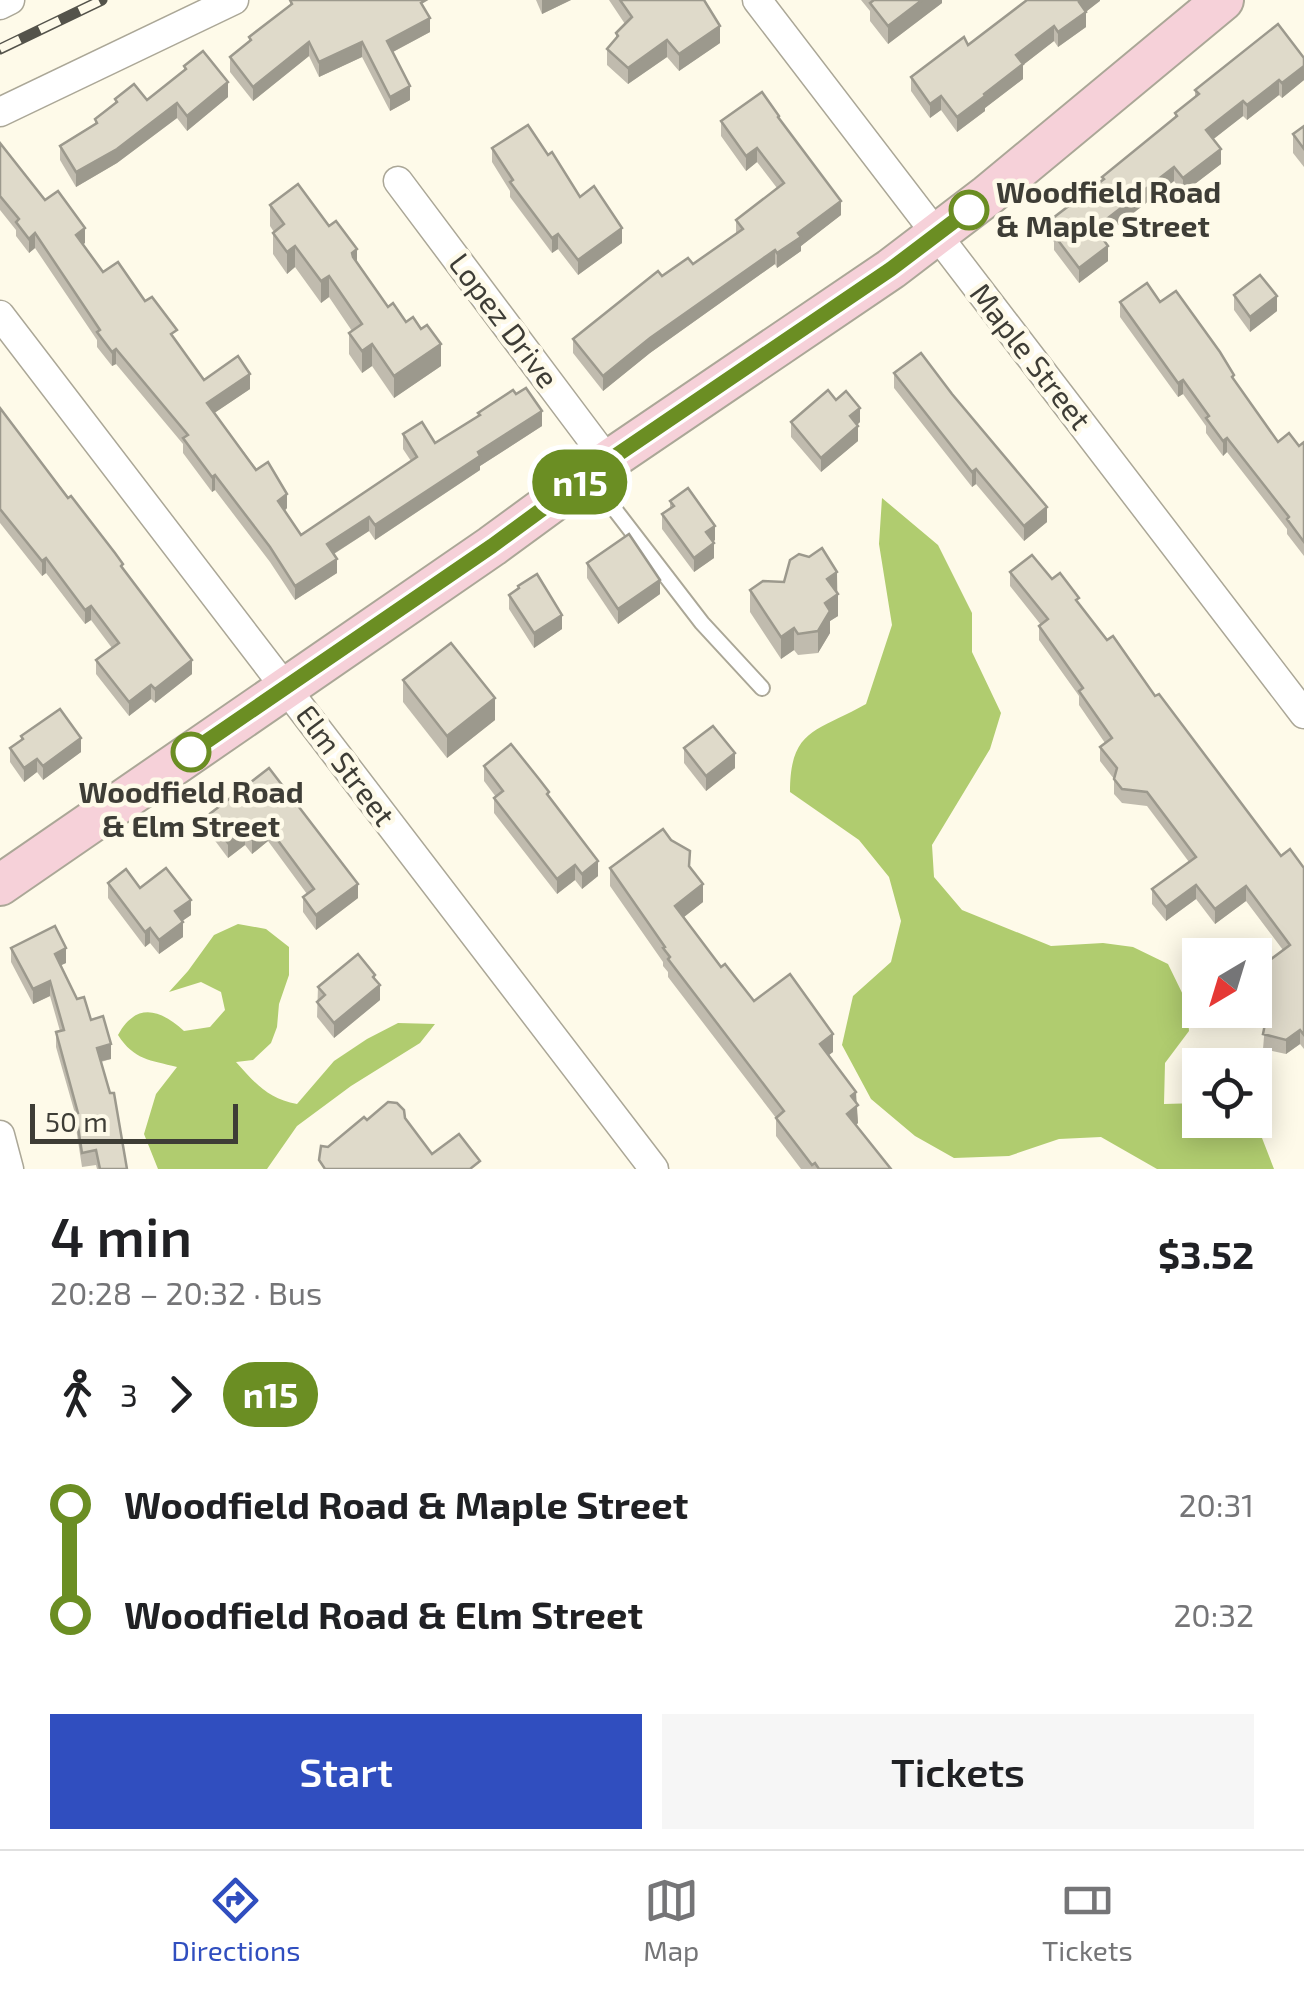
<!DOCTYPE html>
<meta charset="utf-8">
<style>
:root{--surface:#fff;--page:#f6f6f6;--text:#202124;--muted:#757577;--line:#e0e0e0;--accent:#304ebf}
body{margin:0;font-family:"Exo 2",sans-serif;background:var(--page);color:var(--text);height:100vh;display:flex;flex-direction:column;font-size:38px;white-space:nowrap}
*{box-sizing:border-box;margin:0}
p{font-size:32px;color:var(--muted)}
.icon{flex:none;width:55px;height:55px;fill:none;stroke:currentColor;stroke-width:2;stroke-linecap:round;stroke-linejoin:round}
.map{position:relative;height:1169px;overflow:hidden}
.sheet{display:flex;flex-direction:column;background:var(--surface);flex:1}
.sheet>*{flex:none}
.badge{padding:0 20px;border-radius:32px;font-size:35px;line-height:65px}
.needle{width:65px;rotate:218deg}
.fabs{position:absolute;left:1182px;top:938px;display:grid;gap:20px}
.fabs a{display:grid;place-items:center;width:90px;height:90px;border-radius:0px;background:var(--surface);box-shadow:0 5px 25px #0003;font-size:50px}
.scale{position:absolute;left:30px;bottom:25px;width:208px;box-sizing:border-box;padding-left:10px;border:5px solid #3e3d36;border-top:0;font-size:28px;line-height:35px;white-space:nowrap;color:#3e3d36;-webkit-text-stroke:8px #fefae9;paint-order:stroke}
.map>.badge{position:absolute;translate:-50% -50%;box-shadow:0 0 0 5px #fff}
.legs{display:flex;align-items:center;gap:15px;height:110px;padding:0 50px;font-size:32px}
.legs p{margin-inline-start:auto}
.overview{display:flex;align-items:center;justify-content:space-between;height:170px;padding:0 50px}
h1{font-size:55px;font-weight:600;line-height:75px}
.primary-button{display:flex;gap:20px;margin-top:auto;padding:20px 50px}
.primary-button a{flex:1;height:115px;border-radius:0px;background:var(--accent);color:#fff;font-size:40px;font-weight:600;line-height:115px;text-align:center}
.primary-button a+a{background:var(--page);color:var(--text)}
ul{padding:0 50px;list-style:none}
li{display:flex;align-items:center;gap:35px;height:110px;font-size:38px}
li i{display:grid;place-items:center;width:15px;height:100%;margin:0 12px;background:currentColor}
li i::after{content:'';width:25px;height:25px;margin:-12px;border:8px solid;border-radius:50%;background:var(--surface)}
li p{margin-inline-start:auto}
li:first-child i{background:linear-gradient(#0000 50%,currentColor 0)}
li:last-child i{background:linear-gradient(currentColor 50%,#0000 0)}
.menu{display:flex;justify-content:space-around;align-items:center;height:140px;border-top:2px solid var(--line);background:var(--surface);font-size:28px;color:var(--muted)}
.menu a{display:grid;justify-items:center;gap:5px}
.menu .on{color:var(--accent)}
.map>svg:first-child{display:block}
</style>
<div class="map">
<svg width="1304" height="1169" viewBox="0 0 1304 1169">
<rect width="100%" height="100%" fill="#fefae9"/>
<g fill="#b0cc6f">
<path d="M882,498L938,545L972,613V652L1001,713L990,749L932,845L934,877L962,910L1051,946L1103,943L1133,947L1168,964L1187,1003L1189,1031L1165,1063L1164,1104L1200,1103V1120H1248L1262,1138L1274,1169H1157L1101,1137L1059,1139L1009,1156L954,1158L915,1136L871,1099L842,1045L853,996L891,962L901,921L889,877L859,840L790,792C790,728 817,732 866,704L892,625L879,544Z"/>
<path d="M238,924L266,929L289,947V975L279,1004L277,1027L271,1043L253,1060L236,1062C255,1083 268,1099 297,1104L334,1061L367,1039L398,1023L435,1024L420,1043L351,1086L297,1126L267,1169H158L144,1134L156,1094L177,1067C150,1060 134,1060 118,1035C136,1002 160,1009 184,1031L210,1027L225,1010L221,992L201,982L169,992L188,971L214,935Z"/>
</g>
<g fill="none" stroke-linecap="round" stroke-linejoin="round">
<g stroke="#aba797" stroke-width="18">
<polyline id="lane" points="589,476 702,623 762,688"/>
</g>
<g stroke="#aba797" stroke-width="31">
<g id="street">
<polyline points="757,0 1304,714"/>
<polyline points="0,5 10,0"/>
<polyline points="0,112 234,0"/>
<polyline points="398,181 608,461"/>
<polyline points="0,315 654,1169"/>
<polyline points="0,1135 9,1169"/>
</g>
</g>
<g stroke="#aba797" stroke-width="44">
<polyline id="secondary" points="0,885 492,546 608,461 891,269 988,195 1223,0"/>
</g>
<use href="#lane" stroke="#fff" stroke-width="14"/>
<use href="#street" stroke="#fff" stroke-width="28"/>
<use href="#secondary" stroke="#f6d1d9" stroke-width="40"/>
<g stroke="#54534b" stroke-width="11">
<polyline id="rail" points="0,49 102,0"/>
</g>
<use href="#rail" stroke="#fefae9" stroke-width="8" stroke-dasharray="22" stroke-linecap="butt"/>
</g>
<g fill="#c0bbae">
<polygon points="290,0 426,12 430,32 393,52 410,100 390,111 362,57 319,77 309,56 253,101 230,72 230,57 249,42 249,37 290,6"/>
<polygon points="536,0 571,0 542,14"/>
<polygon points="609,0 704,0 720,43 679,71 667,57 628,84 607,65 607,49 616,38 616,33 625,24"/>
<polygon points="861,0 942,0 942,3 888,44 870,21 870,11"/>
<polygon points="1100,0 1086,12 1086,27 1058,47 1054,41 1023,65 1023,79 985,108 985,111 957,132 941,110 930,118 911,91 911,77 968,45"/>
<polygon points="1304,58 1304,80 1282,98 1279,95 1247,120 1243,116 1213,139 1221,164 1183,193 1174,181 1102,238 1108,261 1079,283 1054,250 1054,242 1049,235 1049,221 1102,180 1102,177 1175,118 1175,113 1195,97 1195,90"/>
<polygon points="184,66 228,97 187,131 177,118 117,163 76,187 60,160 60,146 95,124 95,119 115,104 115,99 147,100 184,71"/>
<polygon points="779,119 841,215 801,246 801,251 777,268 775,264 650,353 603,391 573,353 573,339 662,276 693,264 736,234 736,220 777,188 757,162 746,171 721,136 721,121"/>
<polygon points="1304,126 1304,167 1293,153 1293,134"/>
<polygon points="0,143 45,200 85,243 83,244 103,272 145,301 204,380 250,389 214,413 287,508 285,511 301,535 411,461 403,449 403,434 435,443 478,416 478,413 542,426 480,466 480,470 375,540 369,531 334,554 337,573 295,600 270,562 215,490 212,492 183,453 183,444 116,364 112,366 97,347 97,340 35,248 29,253 16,236 16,230 0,210"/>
<polygon points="492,148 548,155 580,197 622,243 578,275 558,249 552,253 510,197 510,191 492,162"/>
<polygon points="270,205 357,263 388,307 406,322 441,366 394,398 372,366 362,373 349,354 349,333 352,331 329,297 321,303 295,267 287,274 273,254 273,233 274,232 270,226"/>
<polygon points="1234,295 1277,311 1250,332 1234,310"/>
<polygon points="1120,302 1160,302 1234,381 1278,442 1299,446 1304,442 1304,556 1287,534 1287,529 1227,452 1223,456 1206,433 1206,426 1183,394 1178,397 1120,317"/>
<polygon points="894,373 1047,522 1024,541 976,484 972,487 894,388"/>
<polygon points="836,400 860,422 857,425 858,441 821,472 791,437 791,422"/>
<polygon points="0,408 123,568 192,674 155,703 151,699 129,716 96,674 96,660 112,648 91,620 85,624 46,573 42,576 0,523"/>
<polygon points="670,501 715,540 713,542 714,558 694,572 662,529 662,514 670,508"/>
<polygon points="587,563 660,594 618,624 587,578"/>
<polygon points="837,572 838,616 830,621 830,633 818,653 798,655 794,650 781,659 750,612 750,590"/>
<polygon points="1010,572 1052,579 1079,605 1155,696 1281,856 1304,868 1304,1049 1300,1044 1286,1054 1263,1049 1265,1025 1253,1010 1255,1010 1255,971 1283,950 1246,901 1215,924 1196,899 1166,921 1152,904 1152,889 1189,862 1147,806 1122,803 1114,794 1114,779 1100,761 1100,747 1105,743 1079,705 1079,696 1039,640 1039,626 1041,625 1010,586"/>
<polygon points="518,586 562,629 534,648 509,609 509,595 518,589"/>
<polygon points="403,680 495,720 447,758 403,702"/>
<polygon points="21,736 81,752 43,780 37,772 24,782 10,762 10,748 21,740"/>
<polygon points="684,748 735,768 706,791 684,763"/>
<polygon points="484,766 549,797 598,876 582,889 575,880 557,894 494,813 494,798 496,797 484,781"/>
<polygon points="269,768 358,898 316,930 303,912 303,897 307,894 268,841 252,854 245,845 228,858 207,830 207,816"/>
<polygon points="610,868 703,902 684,917 721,967 754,1001 833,1052 828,1055 856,1103 858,1123 856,1125 891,1169 801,1169 776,1136 776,1118 668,977 668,972 663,966 663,962 610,886"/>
<polygon points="108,883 140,888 191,915 182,921 183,937 159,954 150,943 145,947 108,898"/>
<polygon points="11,948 66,963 61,965 77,999 91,1020 111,1059 101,1062 127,1169 97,1169 96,1165 82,1167 76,1128 76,1117 56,1047 56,1032 60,1031 50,996 33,1004 11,962"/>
<polygon points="375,979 380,1000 334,1038 317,1017 318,987"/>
</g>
<g fill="#9c998d">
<polygon points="542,0 571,0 542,14"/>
<polygon points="922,0 942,0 942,3 888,44 888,26"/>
<polygon points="1082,0 1100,0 1100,1 1079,17 1079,2"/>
<polygon points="1086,12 1086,27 1058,47 1058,32"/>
<polygon points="430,18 430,32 387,55 387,41"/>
<polygon points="720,26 720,43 679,71 679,54"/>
<polygon points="1054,26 1054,41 1023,65 1023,79 985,108 985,111 957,132 957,117 984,94 1016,55"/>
<polygon points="667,40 667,57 628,84 628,68"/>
<polygon points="309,42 309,56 253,101 253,87"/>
<polygon points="362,42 362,57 319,77 319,62"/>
<polygon points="1304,66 1304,80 1282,98 1282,83"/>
<polygon points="1279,80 1279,95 1247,120 1247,105"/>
<polygon points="228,82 228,97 187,131 187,116"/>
<polygon points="410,86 410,100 390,111 390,97"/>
<polygon points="941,96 941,110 930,118 930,104"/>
<polygon points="1243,101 1243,116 1206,145 1206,130"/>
<polygon points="177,103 177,118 117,163 76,187 76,172"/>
<polygon points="757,148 757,162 746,171 746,156"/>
<polygon points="1221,149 1221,164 1183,193 1183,178"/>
<polygon points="1174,167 1174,181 1095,243 1095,228"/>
<polygon points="841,201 841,215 801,246 801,251 777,268 777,253 798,233"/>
<polygon points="85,228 85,243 76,249 76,235"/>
<polygon points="622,228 622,243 578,275 578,260"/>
<polygon points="35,233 35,248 29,253 29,239"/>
<polygon points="558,234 558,249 552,253 552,238"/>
<polygon points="295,246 295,267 287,274 287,252"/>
<polygon points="1108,246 1108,261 1079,283 1079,268"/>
<polygon points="357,249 357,270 352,253"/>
<polygon points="775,250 775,264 650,353 603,391 603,376 650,338"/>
<polygon points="329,276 329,297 321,303 321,281"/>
<polygon points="1277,296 1277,311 1250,332 1250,317"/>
<polygon points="372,344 372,366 362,373 362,351"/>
<polygon points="441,344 441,366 394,398 394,376"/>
<polygon points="116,349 116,364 112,366 112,352"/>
<polygon points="250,374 250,389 207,418 207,403"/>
<polygon points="1183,380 1183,394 1178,397 1178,383"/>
<polygon points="860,408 860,422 850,431 850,416"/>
<polygon points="542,411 542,426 480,466 480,470 375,540 375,525 478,452"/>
<polygon points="858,426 858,441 821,472 821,458"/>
<polygon points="1227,438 1227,452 1223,456 1223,441"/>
<polygon points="976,469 976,484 972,487 972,472"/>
<polygon points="215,475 215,490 212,492 212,477"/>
<polygon points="287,494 287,508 278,516 278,501"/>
<polygon points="1047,507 1047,522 1024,541 1024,526"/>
<polygon points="369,517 369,531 327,558 327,544"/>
<polygon points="715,526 715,540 706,547 706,532"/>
<polygon points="714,543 714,558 694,572 694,558"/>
<polygon points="46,558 46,573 42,576 42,561"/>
<polygon points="337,559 337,573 295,600 295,586"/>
<polygon points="837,572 837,594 827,579"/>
<polygon points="660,580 660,594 618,624 618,609"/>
<polygon points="838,594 838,616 830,621 830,633 818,653 818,631 825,603"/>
<polygon points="91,606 91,620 85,624 85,610"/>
<polygon points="562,615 562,629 534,648 534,633"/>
<polygon points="794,628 794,650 781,659 781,637"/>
<polygon points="192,660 192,674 155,703 155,689"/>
<polygon points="151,685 151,699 129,716 129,702"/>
<polygon points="495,698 495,720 447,758 447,736"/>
<polygon points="81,738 81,752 43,780 43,766"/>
<polygon points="735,753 735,768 706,791 706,776"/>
<polygon points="37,759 37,772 24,782 24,768"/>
<polygon points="268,827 268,841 252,854 252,839"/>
<polygon points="245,830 245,845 228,858 228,843"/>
<polygon points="598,861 598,876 582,889 582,874"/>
<polygon points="575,865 575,880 557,894 557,879"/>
<polygon points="358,884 358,898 316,930 316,915"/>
<polygon points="703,884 703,902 675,924 675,906"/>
<polygon points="1196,885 1196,899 1166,921 1166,907"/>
<polygon points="1246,886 1246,901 1215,924 1215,909"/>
<polygon points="191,900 191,915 175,926 175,911"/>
<polygon points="183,922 183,937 159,954 159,940"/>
<polygon points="150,928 150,943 145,947 145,932"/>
<polygon points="66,948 66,963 55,968 55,954"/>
<polygon points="375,975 375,989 380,985 380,1000 334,1038 334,1023"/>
<polygon points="50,981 50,996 33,1004 33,989"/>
<polygon points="1300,1030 1300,1044 1286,1054 1286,1040"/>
<polygon points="833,1034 833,1052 820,1062 820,1044"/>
<polygon points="111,1044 111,1059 97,1062 97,1048"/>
<polygon points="856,1092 858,1123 847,1132 847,1114 851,1096"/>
</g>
<g fill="#dfdaca" stroke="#9c998d" stroke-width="2.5">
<polygon points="290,0 426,0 421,3 430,18 387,41 410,86 390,97 362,42 319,62 309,42 253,87 230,57 251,40 249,37 292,4"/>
<polygon points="620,0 704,0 720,26 679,54 667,40 628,68 607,49 618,36 616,33 632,17"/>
<polygon points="874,0 922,0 888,26 870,3"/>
<polygon points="1027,0 1082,0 1079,2 1086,12 1058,32 1054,26 1016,55 1023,64 984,94 985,96 957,117 941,96 930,104 911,77 964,37 968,45"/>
<polygon points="1278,24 1304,58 1304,66 1282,83 1279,80 1247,105 1243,101 1206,130 1221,149 1183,178 1174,167 1095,228 1108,246 1079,268 1054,235 1058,233 1049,221 1104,179 1102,177 1177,116 1175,113 1199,94 1195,90"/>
<polygon points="203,51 228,82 187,116 177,103 117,149 76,172 60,146 97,123 95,119 117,102 115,99 134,84 147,100 186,69 184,66"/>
<polygon points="762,92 779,116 778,117 841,201 798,233 801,237 777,253 775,250 650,338 603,376 573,339 658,271 662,276 688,258 693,264 743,229 736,220 784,183 757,148 746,156 721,121"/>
<polygon points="528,125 548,155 552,152 580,197 594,186 622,228 578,260 558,234 552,238 510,182 513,180 492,148"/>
<polygon points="1304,126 1304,149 1293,134"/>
<polygon points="0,143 45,200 58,191 85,228 76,235 103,272 118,262 145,301 152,297 177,330 171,334 204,380 238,356 250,374 207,403 256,470 268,462 287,494 278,501 301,535 417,457 403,434 422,422 435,443 480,415 478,413 513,390 516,394 526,388 542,411 478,452 480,456 375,525 369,517 327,544 337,559 295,586 270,547 215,475 212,477 183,438 188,435 116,349 112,352 97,332 100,330 35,233 29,239 16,222 19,219 0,196"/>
<polygon points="298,184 329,226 336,221 357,249 352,253 353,257 388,307 393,303 406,322 413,317 421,329 427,325 441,344 394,376 372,344 362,351 349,333 362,324 329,276 321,281 295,246 287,252 273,233 284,224 270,205"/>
<polygon points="1260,275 1277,296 1250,317 1234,295"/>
<polygon points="1147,283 1160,302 1176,291 1220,352 1234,375 1232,377 1278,442 1289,433 1299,446 1304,442 1304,542 1287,519 1289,517 1227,438 1223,441 1206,418 1209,416 1183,380 1178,383 1120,302"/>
<polygon points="921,353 952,394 1047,507 1024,526 976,469 972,472 894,373"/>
<polygon points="828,390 836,400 846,391 860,408 850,416 858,426 821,458 791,422"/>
<polygon points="0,408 68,498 71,496 115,553 123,564 121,566 192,660 155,689 151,685 129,702 96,660 119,643 91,606 85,610 46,558 42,561 0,509"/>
<polygon points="688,488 715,526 706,532 714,543 694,558 662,514 674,506 670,501"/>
<polygon points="629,534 660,580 618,609 587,563"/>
<polygon points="822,548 837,572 827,579 838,594 825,603 830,611 818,631 798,634 794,628 781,637 750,590 763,581 784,582 790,560 799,554 809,557"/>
<polygon points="1032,555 1052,579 1060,573 1079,598 1076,600 1107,640 1113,636 1155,696 1159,694 1281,856 1290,849 1304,868 1304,1035 1300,1030 1286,1040 1263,1034 1267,1014 1255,998 1255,971 1290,945 1246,886 1215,909 1196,885 1166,907 1152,889 1196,857 1147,792 1122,789 1114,779 1117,768 1100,747 1112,738 1079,691 1083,688 1039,626 1048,619 1010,572"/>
<polygon points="537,574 562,615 534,633 509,595 519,588 518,586"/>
<polygon points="451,643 495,698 447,736 403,680"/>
<polygon points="60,709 81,738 43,766 37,759 24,768 10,748 23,739 21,736"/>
<polygon points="713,726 735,753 706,776 684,748"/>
<polygon points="511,744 539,779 549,792 547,794 598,861 582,874 575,865 557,879 494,798 503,791 484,766"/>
<polygon points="269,768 358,884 316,915 303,897 314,889 268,827 252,839 245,830 228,843 207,816"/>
<polygon points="663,829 671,840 690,851 689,866 703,884 675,906 721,967 725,964 754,1001 790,974 833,1034 820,1044 856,1092 851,1096 858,1105 847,1114 891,1169 819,1169 815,1163 812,1165 776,1118 784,1111 668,959 670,957 663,948 665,947 610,868"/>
<polygon points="166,868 191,900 175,911 183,922 159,940 150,928 145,932 108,883 126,869 140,888"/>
<polygon points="55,926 66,948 55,954 77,999 84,997 91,1020 103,1016 111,1044 97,1048 110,1093 114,1093 127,1169 100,1169 96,1150 82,1153 76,1114 78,1113 56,1032 64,1030 50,981 33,989 11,948"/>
<polygon points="358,954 375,975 373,977 380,985 334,1023 317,1002 325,995 318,987"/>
<polygon points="388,1102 397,1103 404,1110 405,1118 432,1154 459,1134 480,1161 470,1169 325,1169 319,1160 321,1146 328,1147 364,1117 367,1120"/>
</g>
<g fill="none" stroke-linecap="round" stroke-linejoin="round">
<g stroke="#fff" stroke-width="22">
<polyline id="line-1" points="191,752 492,546 608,461 891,269 969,210"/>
</g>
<use href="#line-1" stroke="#6b8e23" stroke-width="15"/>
</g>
<g fill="#fff" stroke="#6b8e23" stroke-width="5">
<circle cx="969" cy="210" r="18"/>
<circle cx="191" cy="752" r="18"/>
</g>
<g text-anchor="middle" stroke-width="9" stroke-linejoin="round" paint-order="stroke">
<g font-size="30" font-weight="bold" fill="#3e3d36" stroke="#fefae9" text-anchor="start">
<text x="996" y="203">Woodfield Road<tspan x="996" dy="34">&amp; Maple Street</tspan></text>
<text x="191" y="803" text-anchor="middle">Woodfield Road<tspan x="191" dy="34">&amp; Elm Street</tspan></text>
</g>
<g font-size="30" fill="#3e3d36" stroke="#fefae9">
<text transform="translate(503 321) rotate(53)" y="10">Lopez Drive</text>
<text transform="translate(1030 357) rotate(52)" y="10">Maple Street</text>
<text transform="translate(345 766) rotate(53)" y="10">Elm Street</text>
</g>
</g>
</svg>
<div class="fabs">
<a><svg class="needle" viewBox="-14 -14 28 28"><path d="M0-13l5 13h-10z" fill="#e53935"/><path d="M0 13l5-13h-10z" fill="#757577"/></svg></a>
<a><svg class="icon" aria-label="locate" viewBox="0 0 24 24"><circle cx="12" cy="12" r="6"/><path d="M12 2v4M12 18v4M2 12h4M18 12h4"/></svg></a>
</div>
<div class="scale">50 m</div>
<b class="badge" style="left:580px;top:482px;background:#6b8e23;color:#fff">n15</b>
</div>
<section class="sheet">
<div class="overview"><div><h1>4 min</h1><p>20:28 – 20:32 · Bus</p></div><b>$3.52</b></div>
<div class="legs"><svg class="icon" aria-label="walk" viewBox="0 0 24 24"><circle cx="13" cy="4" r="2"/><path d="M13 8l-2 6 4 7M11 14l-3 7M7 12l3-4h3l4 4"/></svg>3<svg class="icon" aria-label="forward" viewBox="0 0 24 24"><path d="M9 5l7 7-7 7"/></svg><b class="badge" style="background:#6b8e23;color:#fff">n15</b></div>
<ul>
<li><i style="color:#6b8e23"></i><b>Woodfield Road &amp; Maple Street</b><p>20:31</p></li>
<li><i style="color:#6b8e23"></i><b>Woodfield Road &amp; Elm Street</b><p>20:32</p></li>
</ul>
<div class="primary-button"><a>Start</a><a>Tickets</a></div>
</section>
<nav class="menu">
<a class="on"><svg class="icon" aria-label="directions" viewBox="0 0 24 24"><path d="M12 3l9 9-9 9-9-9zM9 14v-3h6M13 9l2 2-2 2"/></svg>Directions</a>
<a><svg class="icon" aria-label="map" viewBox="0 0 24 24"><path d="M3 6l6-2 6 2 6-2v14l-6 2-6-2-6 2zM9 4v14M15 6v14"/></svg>Map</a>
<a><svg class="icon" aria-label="tickets" viewBox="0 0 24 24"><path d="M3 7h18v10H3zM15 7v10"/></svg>Tickets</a>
</nav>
